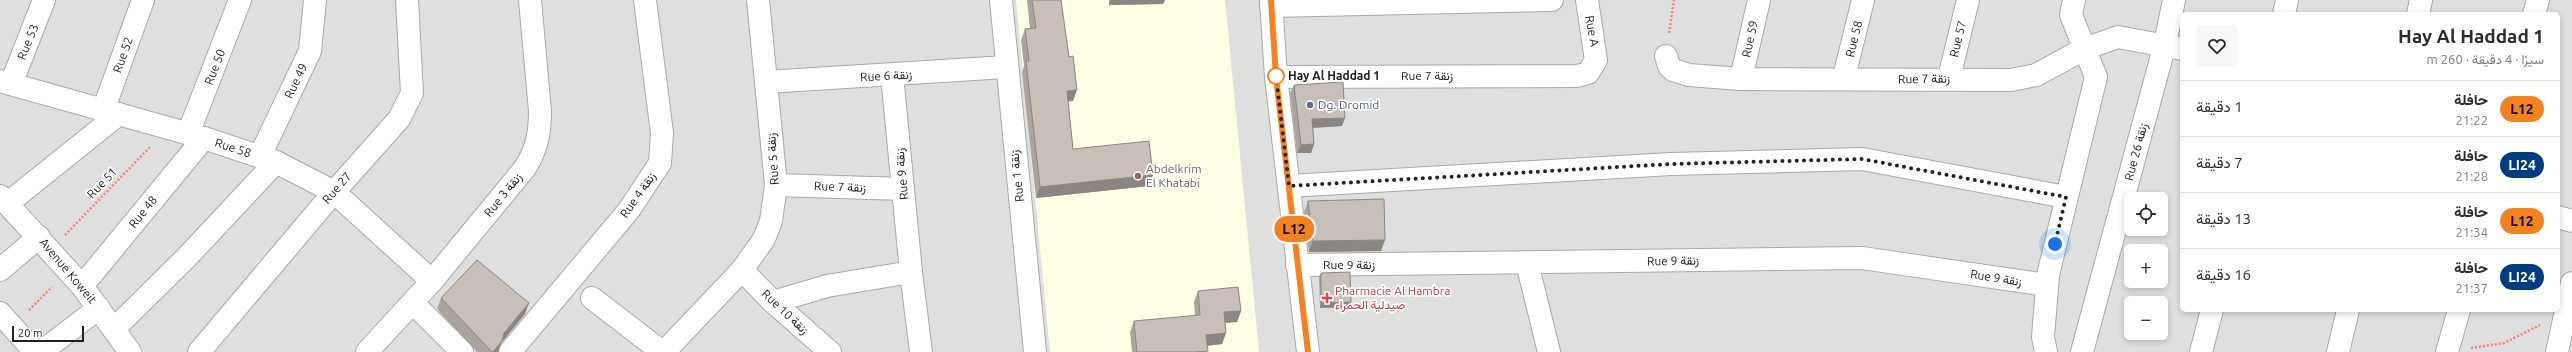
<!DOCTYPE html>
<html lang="ar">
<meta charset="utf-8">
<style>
:root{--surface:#fff;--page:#f7f7f7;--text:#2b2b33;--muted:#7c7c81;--line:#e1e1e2}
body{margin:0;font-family:Ubuntu,Vazirmatn,sans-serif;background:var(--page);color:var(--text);direction:rtl;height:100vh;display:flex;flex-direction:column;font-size:15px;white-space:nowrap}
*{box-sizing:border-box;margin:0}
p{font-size:13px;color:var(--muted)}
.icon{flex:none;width:22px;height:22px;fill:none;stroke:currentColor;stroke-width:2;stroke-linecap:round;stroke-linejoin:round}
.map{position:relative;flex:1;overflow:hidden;direction:ltr}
.details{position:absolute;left:2180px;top:12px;width:380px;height:300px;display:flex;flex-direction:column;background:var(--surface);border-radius:6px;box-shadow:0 2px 6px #0003;direction:rtl}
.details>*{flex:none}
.badge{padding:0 8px;border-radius:13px;font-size:14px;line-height:26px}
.controls{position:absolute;left:2124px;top:192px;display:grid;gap:8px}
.controls a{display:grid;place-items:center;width:44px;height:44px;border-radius:6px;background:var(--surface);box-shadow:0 2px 6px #0003;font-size:20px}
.scale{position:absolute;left:12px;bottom:10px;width:72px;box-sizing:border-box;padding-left:4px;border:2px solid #222;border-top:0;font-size:11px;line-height:14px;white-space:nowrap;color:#222;-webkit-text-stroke:3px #fff;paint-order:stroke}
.you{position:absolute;width:20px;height:20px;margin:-10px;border:3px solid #fff;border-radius:50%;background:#1a73e8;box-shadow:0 0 0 6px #1a73e833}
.map>.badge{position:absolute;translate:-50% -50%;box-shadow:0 0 0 2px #fff}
.round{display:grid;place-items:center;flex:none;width:42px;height:42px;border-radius:6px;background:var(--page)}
.headline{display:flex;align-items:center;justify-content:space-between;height:68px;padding:0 16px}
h1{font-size:19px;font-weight:600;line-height:30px}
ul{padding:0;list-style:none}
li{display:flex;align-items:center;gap:12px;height:56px;padding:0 16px;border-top:1px solid var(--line)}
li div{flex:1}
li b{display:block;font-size:15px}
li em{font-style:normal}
li .badge{min-width:44px;font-weight:700;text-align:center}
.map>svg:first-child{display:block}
</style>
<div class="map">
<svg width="2572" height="352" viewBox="0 0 2572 352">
<rect width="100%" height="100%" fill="#f2efe9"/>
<path fill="#e0dfdf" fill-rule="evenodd" d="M0,0H2572V352H0ZM2182,14H2558V310H2182ZM2131,199H2161V229H2131ZM2131,251H2161V281H2131ZM2131,303H2161V333H2131Z"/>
<polygon fill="#ffffe5" points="1016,0 1225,0 1259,352 1050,352"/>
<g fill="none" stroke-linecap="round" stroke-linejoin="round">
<g stroke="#a9a9a9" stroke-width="24">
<g id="minor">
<polyline points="1001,0 1035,352"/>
<polyline points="1271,0 1276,77 1308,352"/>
<polyline points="1271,6 1552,0"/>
<polyline points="2284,14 2287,0"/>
<polyline points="2418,14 2421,0"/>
<polyline points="2534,14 2538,0"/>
<polyline points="1666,56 1669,66 1673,70 1689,75 1741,79 2011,80 2036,75 2084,49 2118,37 2182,49"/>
<polyline points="892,75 911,272"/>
<polyline points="1276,77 1577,76 1588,73 1596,60 1587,0"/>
<polyline points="1844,77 1863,0"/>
<polyline points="1949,78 1968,0"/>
<polyline points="1741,79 1759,0"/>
<polyline points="0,81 204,138 276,162 334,192 432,281"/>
<polyline points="766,82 1006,67"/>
<polyline points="11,84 44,0"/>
<polyline points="103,111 143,0"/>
<polyline points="188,134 240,0"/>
<polyline points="260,156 310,51 315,0"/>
<polyline points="776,185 903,189"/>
<polyline points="1289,186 1671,164 1862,159 2066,197"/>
<polyline points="0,196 82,286 130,352"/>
<polyline points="8,203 119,114"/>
<polyline points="2558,217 2572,221"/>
<polyline points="1527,263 1549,352"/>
<polyline points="1297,265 1862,258 2047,285"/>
<polyline points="0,270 39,237"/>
<polyline points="742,270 773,302 830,352"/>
<polyline points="82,286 204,138"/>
<polyline points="592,298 662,352"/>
<polyline points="773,302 827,286 911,272 921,352"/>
<polyline points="413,303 462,352"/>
<polyline points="0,313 35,352"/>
<polyline points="114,329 187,257 276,162"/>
<polyline points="41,352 99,308"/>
<polyline points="199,352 334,192 399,119 412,93 407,0"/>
<path d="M367,352L432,281L525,168C537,149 540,133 540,111L530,0"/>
<polyline points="510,352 629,210 660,163 662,133 645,0"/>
<polyline points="664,352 742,270 764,239 771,221 776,185 758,0"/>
<polyline points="2046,352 2043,337 2048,275 2096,77 2071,15 2074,0"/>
<polyline points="2082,352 2165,44 2174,0"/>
<polyline points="2201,352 2212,310"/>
<polyline points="2338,352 2348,310"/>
<polyline points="2447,352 2459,310"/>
<polyline points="2557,352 2572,283"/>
</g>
</g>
<g stroke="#fa8072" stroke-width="2.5" stroke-dasharray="2 2" stroke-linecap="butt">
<polyline points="1669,33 1674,0"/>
<polyline points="65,235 151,146"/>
<polyline points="29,310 52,287"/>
<polyline points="2471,348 2504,343 2540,325"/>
</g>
<use href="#minor" stroke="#fff" stroke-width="22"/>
</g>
<g fill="#aba49e">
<polygon points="1027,0 1061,0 1073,101 1068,101 1073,149 1153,175 1149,186 1036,198 1022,72 1024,66 1021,40 1025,29 1030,29"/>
<polygon points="1109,0 1165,0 1163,4 1109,5"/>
<polygon points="1294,85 1342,126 1313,128 1314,144 1311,153 1297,153 1290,93"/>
<polygon points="1308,201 1381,251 1309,252 1304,212"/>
<polygon points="1321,273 1351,302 1349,307 1320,308 1319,277"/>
<polygon points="1198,291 1241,311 1237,322 1225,323 1226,333 1222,344 1207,346 1207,352 1132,352 1130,332 1134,321 1195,316 1194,302"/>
<polygon points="441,298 525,314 501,343 498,352 477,352 437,309"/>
</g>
<g fill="#8b8681">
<polygon points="1111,0 1165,0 1163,4 1109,5"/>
<polygon points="1077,90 1073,101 1063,102 1067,91"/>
<polygon points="1345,118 1342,126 1309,128 1312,119"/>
<polygon points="1314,144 1311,153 1297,153 1301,145"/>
<polygon points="1153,175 1149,186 1036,198 1040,187"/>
<polygon points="1385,240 1381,251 1309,252 1313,241"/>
<polygon points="1351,302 1349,307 1320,308 1321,303"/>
<polygon points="529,303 525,314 501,343 498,352 493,352 504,333"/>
<polygon points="1241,311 1237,322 1220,323 1224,312"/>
<polygon points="1226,333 1222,344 1202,346 1206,335"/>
</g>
<g fill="#c7bfb8" stroke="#8b8681">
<polygon points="1032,0 1061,0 1069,57 1073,56 1077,90 1067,91 1073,149 1149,141 1153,175 1040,187 1026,61 1029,61 1025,29 1036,28"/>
<polygon points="1343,82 1345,118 1312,119 1314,144 1301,145 1294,85"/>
<polygon points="1384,199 1385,240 1313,241 1308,201"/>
<polygon points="477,260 529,303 504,333 502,341 493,352 492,352 441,298"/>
<polygon points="1350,272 1351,302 1321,303 1321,273"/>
<polygon points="1238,287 1241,311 1224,312 1226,333 1206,335 1208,351 1194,352 1137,352 1134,321 1200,315 1198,291"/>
</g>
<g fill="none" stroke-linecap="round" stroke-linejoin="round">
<g stroke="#fff" stroke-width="9">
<polyline id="line" points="1271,0 1276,77 1308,352"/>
</g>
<use href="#line" stroke="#f58220" stroke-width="6"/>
<polyline stroke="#222" stroke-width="4" stroke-dasharray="0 7.2" points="1276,76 1289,186 1671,164 1862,159 2066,197 2055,244"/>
</g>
<circle fill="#fff" stroke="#f58220" stroke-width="2" cx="1276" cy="76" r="8"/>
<circle fill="#5c6f8a" stroke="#fff" stroke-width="1.5" cx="1310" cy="105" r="4"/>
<circle fill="#8d6e63" stroke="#fff" stroke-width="1.5" cx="1138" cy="176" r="4"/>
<path fill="#e0444e" stroke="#fff" stroke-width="1.5" d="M1325 292h4v4h4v4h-4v4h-4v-4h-4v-4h4z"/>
<g text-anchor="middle" stroke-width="3.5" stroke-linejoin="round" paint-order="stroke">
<g font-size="12" fill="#222" stroke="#fff">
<text transform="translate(1592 31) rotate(80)" y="4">Rue A</text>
<text transform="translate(1750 39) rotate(-78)" y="4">Rue 59</text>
<text transform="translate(1854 39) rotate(-76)" y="4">Rue 58</text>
<text transform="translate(1958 39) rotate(-76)" y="4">Rue 57</text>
<text transform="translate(28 42) rotate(-68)" y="4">Rue 53</text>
<text transform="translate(123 55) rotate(-70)" y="4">Rue 52</text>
<text transform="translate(215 67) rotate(-69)" y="4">Rue 50</text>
<text transform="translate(886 76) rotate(-3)" y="4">Rue 6 زنقة</text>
<text x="1427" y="80">Rue 7 زنقة</text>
<text transform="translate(1924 79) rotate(-1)" y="4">Rue 7 زنقة</text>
<text transform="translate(296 81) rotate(-64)" y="4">Rue 49</text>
<text transform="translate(233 148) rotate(18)" y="4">Rue 58</text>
<text transform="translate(2136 152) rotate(-75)" y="4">Rue 26 زنقة</text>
<text transform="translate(773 159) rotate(-94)" y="4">Rue 5 زنقة</text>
<text transform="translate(902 174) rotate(-95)" y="4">Rue 9 زنقة</text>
<text transform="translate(1017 176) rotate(-96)" y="4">Rue 1 زنقة</text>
<text transform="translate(102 183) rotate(-46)" y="4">Rue 51</text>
<text transform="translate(840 187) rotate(2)" y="4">Rue 7 زنقة</text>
<text transform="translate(337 188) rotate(-49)" y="4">Rue 27</text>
<text transform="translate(503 195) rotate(-51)" y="4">Rue 3 زنقة</text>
<text transform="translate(638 195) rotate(-55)" y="4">Rue 4 زنقة</text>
<text transform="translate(143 212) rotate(-51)" y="4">Rue 48</text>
<text transform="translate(1673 261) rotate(-1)" y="4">Rue 9 زنقة</text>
<text x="1349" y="269">Rue 9 زنقة</text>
<text transform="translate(68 271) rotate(50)" y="4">Avenue Koweit</text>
<text transform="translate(1996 278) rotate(9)" y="4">Rue 9 زنقة</text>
<text transform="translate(785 312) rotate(43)" y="4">Rue 10 زنقة</text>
</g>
<g font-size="12" font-weight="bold" fill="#222" stroke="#fff" text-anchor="start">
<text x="1288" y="80">Hay Al Haddad 1</text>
</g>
<g font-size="12" fill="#4e5e75" stroke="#fff" text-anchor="start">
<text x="1318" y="109">Dg. Dromid</text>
</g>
<g font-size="12" fill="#785e54" stroke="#fff" text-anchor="start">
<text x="1146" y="173">Abdelkrim<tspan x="1146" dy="14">El Khatabi</tspan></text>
</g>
<g font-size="12" fill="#be3a42" stroke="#fff" text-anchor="start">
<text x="1335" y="295">Pharmacie Al Hambra<tspan x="1335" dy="14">صيدلية الحمراء</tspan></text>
</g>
</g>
</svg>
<div class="controls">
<a><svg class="icon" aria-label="locate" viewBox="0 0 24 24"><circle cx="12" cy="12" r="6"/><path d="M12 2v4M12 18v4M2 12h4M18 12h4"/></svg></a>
<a>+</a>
<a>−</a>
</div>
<div class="scale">20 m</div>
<div class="you" style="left:2055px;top:244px"></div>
<b class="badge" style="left:1294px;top:229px;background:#f58220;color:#111">L12</b>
<section class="details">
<div class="headline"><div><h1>Hay Al Haddad 1</h1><p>سيرًا · 4 دقيقة · 260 m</p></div><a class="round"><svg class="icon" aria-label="heart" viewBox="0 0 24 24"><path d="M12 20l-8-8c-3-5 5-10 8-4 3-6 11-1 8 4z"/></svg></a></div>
<ul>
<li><span class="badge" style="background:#f58220;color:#111">L12</span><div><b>حافلة</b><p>21:22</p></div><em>1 دقيقة</em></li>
<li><span class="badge" style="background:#003b80;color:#fff">LI24</span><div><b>حافلة</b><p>21:28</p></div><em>7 دقيقة</em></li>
<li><span class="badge" style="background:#f58220;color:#111">L12</span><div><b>حافلة</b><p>21:34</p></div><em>13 دقيقة</em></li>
<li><span class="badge" style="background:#003b80;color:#fff">LI24</span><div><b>حافلة</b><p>21:37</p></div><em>16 دقيقة</em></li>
</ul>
</section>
</div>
